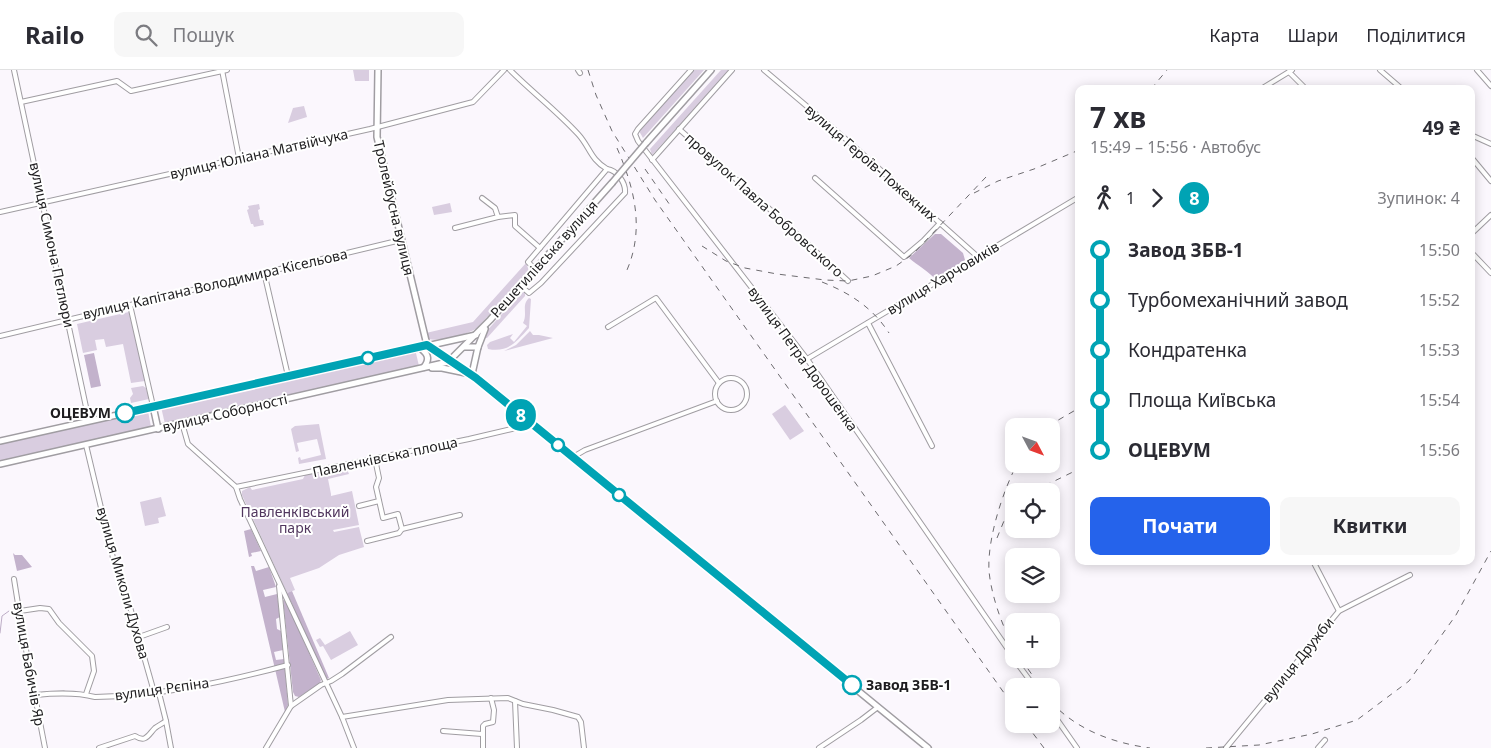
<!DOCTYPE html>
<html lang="uk">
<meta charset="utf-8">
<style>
:root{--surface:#fff;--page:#f7f7f7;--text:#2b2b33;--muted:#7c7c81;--line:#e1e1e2;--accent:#2563eb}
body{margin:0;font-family:"Noto Sans",sans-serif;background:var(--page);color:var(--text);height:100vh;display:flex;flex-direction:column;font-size:19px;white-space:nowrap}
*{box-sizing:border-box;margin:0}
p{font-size:16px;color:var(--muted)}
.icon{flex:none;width:28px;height:28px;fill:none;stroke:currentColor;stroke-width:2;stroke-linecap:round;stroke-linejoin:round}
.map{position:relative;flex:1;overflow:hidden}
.details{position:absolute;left:1075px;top:15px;width:400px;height:480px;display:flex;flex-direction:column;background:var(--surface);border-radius:10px;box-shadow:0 2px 12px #0003}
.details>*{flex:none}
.badge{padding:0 10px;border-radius:16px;font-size:18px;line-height:32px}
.needle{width:32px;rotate:131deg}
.buttons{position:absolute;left:1005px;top:348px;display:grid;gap:10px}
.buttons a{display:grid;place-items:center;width:55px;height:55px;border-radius:10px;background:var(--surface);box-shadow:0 2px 12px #0003;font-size:25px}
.map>.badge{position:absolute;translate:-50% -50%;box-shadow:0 0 0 2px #fff}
.legs{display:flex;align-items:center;gap:8px;height:55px;padding:0 15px;font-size:16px}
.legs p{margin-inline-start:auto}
.overview{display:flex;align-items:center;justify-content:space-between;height:85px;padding:0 15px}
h1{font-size:28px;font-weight:700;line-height:38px}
.cta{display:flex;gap:10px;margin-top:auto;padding:10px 15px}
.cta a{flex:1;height:58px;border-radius:10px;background:var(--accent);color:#fff;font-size:20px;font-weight:700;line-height:58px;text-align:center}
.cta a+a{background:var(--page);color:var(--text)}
ul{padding:0 15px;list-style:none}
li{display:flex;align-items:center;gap:18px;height:50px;font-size:19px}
li i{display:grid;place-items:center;width:8px;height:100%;margin:0 6px;background:currentColor}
li i::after{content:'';width:12px;height:12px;margin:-6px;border:4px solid;border-radius:50%;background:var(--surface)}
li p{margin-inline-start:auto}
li:first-child i{background:linear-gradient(#0000 50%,currentColor 0)}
li:last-child i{background:linear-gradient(currentColor 50%,#0000 0)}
header{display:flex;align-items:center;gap:30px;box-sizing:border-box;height:70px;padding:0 25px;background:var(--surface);border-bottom:1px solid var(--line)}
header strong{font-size:24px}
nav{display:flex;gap:28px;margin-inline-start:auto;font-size:18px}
.search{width:350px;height:45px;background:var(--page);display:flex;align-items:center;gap:12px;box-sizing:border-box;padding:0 18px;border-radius:10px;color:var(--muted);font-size:19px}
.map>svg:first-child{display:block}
</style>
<header>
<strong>Railo</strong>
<div class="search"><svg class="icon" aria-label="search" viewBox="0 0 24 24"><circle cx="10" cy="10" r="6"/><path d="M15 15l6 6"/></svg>Пошук</div>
<nav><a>Карта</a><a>Шари</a><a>Поділитися</a></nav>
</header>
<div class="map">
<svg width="1491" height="678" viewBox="0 0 1491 678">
<rect width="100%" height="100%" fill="#fbf7fd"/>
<g fill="#d9cde0">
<polygon points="353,0 369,0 369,11 355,11"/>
<polygon points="694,0 704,0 643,68 639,61"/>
<polygon points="721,0 730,0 652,85 650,79"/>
<polygon points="304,36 307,47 288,53 293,38"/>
<polygon points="450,133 452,142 434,145 432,137"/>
<polygon points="259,134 260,139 258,140 260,150 263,150 264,155 254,157 253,154 251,154 247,140 249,139 248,136"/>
<path d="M526,193L528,198L529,202L477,258C469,264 439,272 429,269L426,263L473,252Z"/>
<polygon points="525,222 525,226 487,268 484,268 483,265 521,223"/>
<path d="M529,228L531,229L529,258C516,272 508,283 488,279L487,275L490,272L513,264L510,268L514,272L527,256L523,253C528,244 521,235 529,228Z"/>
<polygon points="129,242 145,311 131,313 123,274 106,277 104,269 95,270 97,280 83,283 77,254"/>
<polygon points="530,261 533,265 539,265 553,268 504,281 516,275"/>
<polygon points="415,279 419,296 165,354 161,337"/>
<polygon points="143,316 146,318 149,329 131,333 130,328 133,324 131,318"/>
<polygon points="785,335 804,361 790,370 772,344"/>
<polygon points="148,341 151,357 0,391 0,374"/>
<polygon points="319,354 326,389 299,394 298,388 300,387 301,390 321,385 317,369 297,373 299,381 296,382 291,359 295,356"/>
<polygon points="346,397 349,404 328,409 331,424 331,426 352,421 359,455 333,460 334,462 359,457 364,477 339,485 319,498 290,508 295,520 287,523 242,425 242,421 250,417 252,420 303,409 305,405"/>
<polygon points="161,427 166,446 158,448 159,453 145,456 140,432"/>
<polygon points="350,561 358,575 331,590 323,576 320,577 316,570 320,568 325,575"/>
</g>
<g fill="#c3b2cc">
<path d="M935,164H941L963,183L965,190L960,196L936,210C932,204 916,194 909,188Z"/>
<polygon points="94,283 101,316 91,318 84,285"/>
<polygon points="251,459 261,481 251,483 252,486 249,487 244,461"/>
<polygon points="13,483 15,485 22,485 32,497 17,501"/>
<polygon points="251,496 254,496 256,501 269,497 276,517 263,520 265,527 277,524 280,547 276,549 277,559 281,561 283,580 274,582 276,590 284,589 288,635 285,642"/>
<polygon points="292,521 329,608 326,609 287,523"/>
<polygon points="283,530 286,531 321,610 320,613 299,627 295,626 293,622"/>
</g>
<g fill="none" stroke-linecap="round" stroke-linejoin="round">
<polyline stroke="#bdadc6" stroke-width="1" points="0,563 2,546 9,541"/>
<g stroke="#a09da2" stroke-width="6">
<g id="minor">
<polyline points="14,0 89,351"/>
<polyline points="222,0 239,88"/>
<path d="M510,0C532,22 557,41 578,64C590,77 590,89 607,99"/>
<polyline points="578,0 580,3"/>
<polyline points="691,0 638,59 635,64 638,71 807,289 1014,588"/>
<polyline points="764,0 848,71 978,187"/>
<polyline points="1380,0 1402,19"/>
<polyline points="1477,0 1491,16"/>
<polyline points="1289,2 1306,19"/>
<polyline points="1261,19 1292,0"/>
<polyline points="21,32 117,11 131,21 227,0"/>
<polyline points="679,59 764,134 848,211"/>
<polyline points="1471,65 1491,74"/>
<polyline points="1471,87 1491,111"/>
<polyline points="652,90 732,0"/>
<polyline points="815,108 904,187 923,171 940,153"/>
<polyline points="0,142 370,59 473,32 504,0"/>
<polyline points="498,147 515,145 515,156 540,178"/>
<polyline points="455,158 498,147 495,138 482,128"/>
<polyline points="1471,164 1491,145"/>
<polyline points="1471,182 1491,203"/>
<polyline points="264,202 288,306"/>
<path d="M521,216L529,223L541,213L625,123C626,113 617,100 607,99L528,192L535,199"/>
<polyline points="130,235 153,336"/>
<polyline points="868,253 932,376"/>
<polyline points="608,257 656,228 719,313"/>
<polyline points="0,266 401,170"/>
<polyline points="807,289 1079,127"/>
<circle cx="731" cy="324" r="16"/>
<polyline points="182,353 188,374 236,417 240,429 342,647 354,678"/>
<polyline points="86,375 114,492 128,530 154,622"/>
<polyline points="573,387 585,380 717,331"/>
<polyline points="375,389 379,408 376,417 383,448 398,444 402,459"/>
<polyline points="236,417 469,369 533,354"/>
<polyline points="359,436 379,431"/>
<polyline points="367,471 399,463 402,459 460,445"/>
<polyline points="1313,491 1339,541"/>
<polyline points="14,509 22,559 45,678"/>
<polyline points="279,516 291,636"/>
<polyline points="20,541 40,538 49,539 59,553 92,586 94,601 86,624"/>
<polyline points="139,567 167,557"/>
<polyline points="1014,589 1034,616"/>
<polyline points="159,623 166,651"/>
<path d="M36,625C56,623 75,622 95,627C160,626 225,612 288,595"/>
<polyline points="515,631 517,678"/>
<polyline points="1051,641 1077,678"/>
<polyline points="342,647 448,630 508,628 523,634 553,640 578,647 581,652 584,678"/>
<polyline points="443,661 482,664"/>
<path d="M99,678L135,666C146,673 148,665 155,658C159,655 162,654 166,651L171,678"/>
<polyline points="266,678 291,636 321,615 331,611 342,604 391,567"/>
<polyline points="483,678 483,656 485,654 493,652 494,640 491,628"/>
<polyline points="819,678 861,650 878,637"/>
<polyline points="1226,678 1339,541 1410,505"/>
<polyline points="1318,678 1325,670"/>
</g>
</g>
<g stroke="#a09da2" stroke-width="8">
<g id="major">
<polyline points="378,0 377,67 427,275"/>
<polyline points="646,73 711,0"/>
<polyline points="427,275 476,308 928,678"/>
<path d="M419,277C427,283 431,288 424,297"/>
<polyline points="464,277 478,277"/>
<polyline points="432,298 442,298 466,303"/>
<polyline points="472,304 478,277 485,259"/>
<polyline points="153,336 158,359"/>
<polyline points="0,371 476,265"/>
<polyline points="0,394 448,292 490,250 612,113"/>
</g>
</g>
<use href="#minor" stroke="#fff" stroke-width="4"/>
<use href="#major" stroke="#fff" stroke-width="5"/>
<g stroke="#6d6b6f" stroke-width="1" stroke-dasharray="6 6" stroke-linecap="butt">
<polyline points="588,0 596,25 612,61 655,130 1014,637"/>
<polyline points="1151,19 1167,0"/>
<path d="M617,78C634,117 645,158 627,200"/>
<polyline points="645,99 672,138"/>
<polyline points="974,123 998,111 1034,99 1079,80"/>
<polyline points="702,176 726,191 745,198 777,204 825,210 848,211 872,206 896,196 913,184 986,107"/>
<path d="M822,212C850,223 873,238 889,263"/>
<polyline points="1048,356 1079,338"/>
<polyline points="1034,421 1079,399"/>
<polyline points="997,468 1006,446 1014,434"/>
<path d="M1014,577C1002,557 991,524 989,501C987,469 1003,421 1017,394"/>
<polyline points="1021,589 1040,616"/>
<path d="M1051,632C1077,660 1113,673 1150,678"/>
<polyline points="1026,654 1044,678"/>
<polyline points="1206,678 1259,675 1312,664 1357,650 1409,611 1456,545 1491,481"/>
</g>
<g stroke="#a09da2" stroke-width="8" stroke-linecap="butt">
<polyline id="major-bridge" points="612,113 646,73"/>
</g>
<use href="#major-bridge" stroke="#fff" stroke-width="5"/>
</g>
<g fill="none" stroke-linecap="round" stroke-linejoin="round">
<g stroke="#fff" stroke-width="11">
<polyline id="line-1" points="125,343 427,275 476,308 852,615"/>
</g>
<use href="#line-1" stroke="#00a3b4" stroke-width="8"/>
</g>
<g fill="#fff" stroke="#00a3b4" stroke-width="2.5">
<circle cx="368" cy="288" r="6"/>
<circle cx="125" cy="343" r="9"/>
<circle cx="558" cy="375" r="6"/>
<circle cx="619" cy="425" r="6"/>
<circle cx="852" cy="615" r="9"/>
</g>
<g text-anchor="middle" stroke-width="4" stroke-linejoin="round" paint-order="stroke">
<g font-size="14" fill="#1e1d1f" stroke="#fff">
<text transform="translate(259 84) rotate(-13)" y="5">вулиця Юліана Матвійчука</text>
<text transform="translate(871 93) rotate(41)" y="5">вулиця Героїв-Пожежних</text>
<text transform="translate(764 135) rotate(42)" y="5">провулок Павла Бобровського</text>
<text transform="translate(394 138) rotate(77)" y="5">Тролейбусна вулиця</text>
<text transform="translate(52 175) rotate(78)" y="5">вулиця Симона Петлюри</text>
<text transform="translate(544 189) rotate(-48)" y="5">Решетилівська вулиця</text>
<text transform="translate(943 208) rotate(-31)" y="5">вулиця Харчовиків</text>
<text transform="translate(215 214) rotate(-13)" y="5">вулиця Капітана Володимира Кісельова</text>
<text transform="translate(803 289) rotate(54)" y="5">вулиця Петра Дорошенка</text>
<text transform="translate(225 343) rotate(-13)" y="5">вулиця Соборності</text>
<text transform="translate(385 387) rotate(-12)" y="5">Павленківська площа</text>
<text transform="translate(123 513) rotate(74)" y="5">вулиця Миколи Духова</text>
<text transform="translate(1298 590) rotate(-51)" y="5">вулиця Дружби</text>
<text transform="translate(29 594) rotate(80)" y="5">вулиця Бабичів Яр</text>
<text transform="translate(162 619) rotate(-8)" y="5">вулиця Рєпіна</text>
</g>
<g font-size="14" font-weight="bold" fill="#1e1d1f" stroke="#fff" text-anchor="end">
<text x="111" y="348">ОЦЕВУМ</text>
<text x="866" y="620" text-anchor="start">Завод ЗБВ-1</text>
</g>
<g font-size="14" fill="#51375e" stroke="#fff">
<text x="295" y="447">Павленківський<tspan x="295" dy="16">парк</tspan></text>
</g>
</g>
</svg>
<div class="buttons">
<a><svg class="needle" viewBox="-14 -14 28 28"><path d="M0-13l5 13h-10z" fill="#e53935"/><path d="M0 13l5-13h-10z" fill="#7c7c81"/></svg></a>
<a><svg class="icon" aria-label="locate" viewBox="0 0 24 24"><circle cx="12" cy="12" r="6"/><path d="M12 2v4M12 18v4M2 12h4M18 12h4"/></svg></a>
<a><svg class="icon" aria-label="layers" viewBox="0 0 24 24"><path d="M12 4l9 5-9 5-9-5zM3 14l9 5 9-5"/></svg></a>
<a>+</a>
<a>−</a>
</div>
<b class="badge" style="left:521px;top:345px;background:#00a3b4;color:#fff">8</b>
<section class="details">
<div class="overview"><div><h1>7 хв</h1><p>15:49 – 15:56 · Автобус</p></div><b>49 ₴</b></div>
<div class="legs"><svg class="icon" aria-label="walk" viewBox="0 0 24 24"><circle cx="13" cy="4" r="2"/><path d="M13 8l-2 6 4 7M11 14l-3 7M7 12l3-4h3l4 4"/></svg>1<svg class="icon" aria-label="forward" viewBox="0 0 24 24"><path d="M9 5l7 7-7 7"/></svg><b class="badge" style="background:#00a3b4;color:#fff">8</b><p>Зупинок: 4</p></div>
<ul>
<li><i style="color:#00a3b4"></i><b>Завод ЗБВ-1</b><p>15:50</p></li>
<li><i style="color:#00a3b4"></i><span>Турбомеханічний завод</span><p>15:52</p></li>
<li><i style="color:#00a3b4"></i><span>Кондратенка</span><p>15:53</p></li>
<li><i style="color:#00a3b4"></i><span>Площа Київська</span><p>15:54</p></li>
<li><i style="color:#00a3b4"></i><b>ОЦЕВУМ</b><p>15:56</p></li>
</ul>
<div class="cta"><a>Почати</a><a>Квитки</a></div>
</section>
</div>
